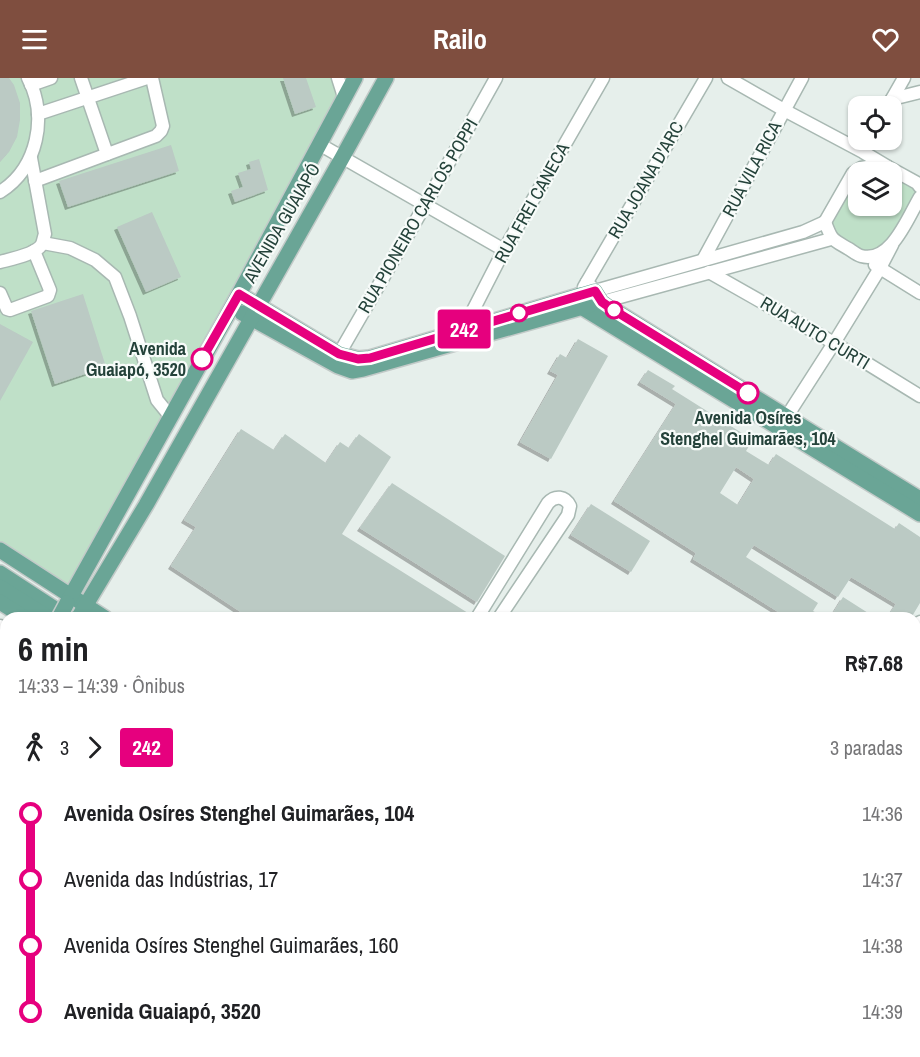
<!DOCTYPE html>
<html lang="pt">
<meta charset="utf-8">
<style>
:root{--surface:#fff;--page:#f2f2f2;--text:#202124;--muted:#757577;--accent:#7f4e3f}
body{margin:0;font-family:"Archivo Narrow",sans-serif;background:var(--page);color:var(--text);height:100vh;display:flex;flex-direction:column;font-size:22px;white-space:nowrap}
*{box-sizing:border-box;margin:0}
p{font-size:20px;color:var(--muted)}
.icon{flex:none;width:33px;height:33px;fill:none;stroke:currentColor;stroke-width:2;stroke-linecap:round;stroke-linejoin:round}
.map{position:relative;flex:1;overflow:hidden}
.sheet{position:absolute;left:0px;top:534px;width:921px;height:446px;display:flex;flex-direction:column;background:var(--surface);border-radius:18px 18px 0 0;box-shadow:0 2px 4px #0004}
.sheet>*{flex:none}
.badge{padding:0 12px;border-radius:4px;font-size:21px;line-height:39px}
.buttons{position:absolute;left:848px;top:18px;display:grid;gap:12px}
.buttons a{display:grid;place-items:center;width:54px;height:54px;border-radius:12px;background:var(--surface);box-shadow:0 2px 4px #0004;font-size:30px}
.map>.badge{position:absolute;translate:-50% -50%;box-shadow:0 0 0 3px #fff}
.legs{display:flex;align-items:center;gap:9px;height:66px;padding:0 18px;font-size:20px}
.legs p{margin-inline-start:auto}
.summary{display:flex;align-items:center;justify-content:space-between;height:102px;padding:0 18px}
h1{font-size:33px;font-weight:700;line-height:45px}
ul{padding:0 18px;list-style:none}
li{display:flex;align-items:center;gap:21px;height:66px;font-size:22px}
li i{display:grid;place-items:center;width:9px;height:100%;margin:0 8px;background:currentColor}
li i::after{content:'';width:15px;height:15px;margin:-8px;border:4px solid;border-radius:50%;background:var(--surface)}
li p{margin-inline-start:auto}
li:first-child i{background:linear-gradient(#0000 50%,currentColor 0)}
li:last-child i{background:linear-gradient(currentColor 50%,#0000 0)}
header{display:flex;justify-content:space-between;align-items:center;height:78px;padding:0 18px;background:var(--accent);color:#fff;font-size:27px;font-weight:700}
.map>svg:first-child{display:block}
</style>
<header><svg class="icon" aria-label="menu" viewBox="0 0 24 24"><path d="M4 6h16M4 12h16M4 18h16"/></svg>Railo<svg class="icon" aria-label="heart" viewBox="0 0 24 24"><path d="M12 20l-8-8c-3-5 5-10 8-4 3-6 11-1 8 4z"/></svg></header>
<div class="map">
<svg width="920" height="979" viewBox="0 0 920 979">
<defs>
<filter id="shadow"><feDropShadow dx="-3" dy="3" stdDeviation="0" flood-color="#0004"/></filter>
</defs>
<rect width="100%" height="100%" fill="#e6efeb"/>
<g fill="#bfe0c8" fill-rule="evenodd">
<polygon points="0,0 338,0 344,19 70,518 0,472"/>
<path d="M873,88L888,89L917,105L920,109V119L892,167L884,175L872,178H861L831,161L825,144L853,95L861,90ZM858,94H891V128H858Z"/>
</g>
<g fill="#bbcac4" fill-rule="evenodd" filter="url(#shadow)">
<polygon points="0,0 9,0 14,7 20,25 20,42 17,59 9,74 0,84"/>
<polygon points="283,0 306,0 316,29 295,36"/>
<polygon points="171,67 179,93 68,129 59,103"/>
<polygon points="259,81 268,112 235,124 231,113 243,109 238,95 251,91 249,84"/>
<polygon points="152,134 181,199 146,214 117,149"/>
<polygon points="83,216 106,289 55,306 31,233"/>
<polygon points="0,246 33,264 0,323"/>
<polygon points="578,261 608,278 551,381 520,364 558,297 550,293 560,276 567,280"/>
<path d="M648,292L675,308L672,311L753,362L746,373L769,387L776,376L895,451L899,445L920,459V525L911,540H887L896,526L851,499L838,519L754,467L746,479L818,525L813,533L826,540H788L693,481L696,475L614,423L676,326L640,304ZM736,389L754,401L738,427L720,415Z"/>
<polygon points="241,351 274,372 285,356 326,385 340,364 349,370 359,356 391,379 342,456 468,535 465,540 250,540 171,488 196,449 184,442"/>
<polygon points="392,405 505,478 477,524 360,450"/>
<polygon points="591,426 650,463 631,494 571,457"/>
<polygon points="843,519 876,540 830,540"/>
</g>
<g fill="none" stroke-linecap="round" stroke-linejoin="round">
<g stroke="#a8b8b2" stroke-width="15">
<g id="minor">
<polyline points="81,0 107,76"/>
<polyline points="338,0 344,19"/>
<polyline points="728,0 784,32 863,74 888,89"/>
<polyline points="31,7 51,0"/>
<polyline points="892,21 920,14"/>
<polyline points="888,28 904,0"/>
<polyline points="38,36 147,0"/>
<polyline points="319,66 504,172"/>
<polyline points="35,103 156,58 161,53 163,48 152,0"/>
<path d="M0,114C38,90 48,38 28,0"/>
<path d="M825,144C832,163 832,161 849,171C852,173 857,177 861,178C891,186 908,139 920,119"/>
<polyline points="825,144 853,95 861,90 873,88 888,89 917,105 920,109"/>
<polyline points="43,165 70,170 95,182 115,199 130,238 157,322 170,338"/>
<polyline points="703,182 802,0"/>
<path d="M0,184C11,181 37,176 42,166C43,164 44,158 45,156L31,80"/>
<polyline points="875,187 920,215"/>
<polyline points="709,194 834,265 920,318"/>
<polyline points="587,204 595,213 803,154 825,144"/>
<polyline points="584,209 706,0"/>
<polyline points="0,215 7,231 10,232 48,218 50,212 34,173"/>
<polyline points="602,224 831,161"/>
<polyline points="463,252 504,172 603,0"/>
<polyline points="339,276 425,127 496,0"/>
<polyline points="782,346 834,265 880,190 892,167"/>
<path d="M477,540L548,425C555,417 565,418 570,428L568,437L499,540"/>
<polyline points="0,548 6,552"/>
<polyline points="915,552 920,544"/>
<polyline points="915,695 920,698"/>
<polyline points="0,705 6,709"/>
<polyline points="0,949 6,941"/>
<polyline points="169,974 178,979"/>
<polyline points="417,974 425,979"/>
<polyline points="662,974 671,979"/>
<polyline points="825,974 834,979"/>
<polyline points="254,979 258,974"/>
<polyline points="529,979 532,974"/>
</g>
</g>
<g stroke="#c2cac8" stroke-width="18">
<g id="major">
<polyline points="239,216 339,276 358,281 370,280 595,213 602,224 612,231 920,421"/>
<polyline points="580,217 583,230 920,436"/>
<polyline points="242,235 338,288 352,293 363,291 590,227"/>
<polyline points="0,472 105,540"/>
<polyline points="0,495 69,540"/>
<polyline points="0,509 49,540"/>
<polyline points="0,524 25,540"/>
<polyline points="67,525 239,216 355,0"/>
<polyline points="78,540 146,427 342,80 386,0"/>
<polyline points="0,647 6,636"/>
<polyline points="0,679 6,668"/>
<polyline points="720,974 728,979"/>
<polyline points="744,974 752,979"/>
<polyline points="771,974 784,977"/>
</g>
</g>
<use href="#minor" stroke="#fff" stroke-width="12"/>
<use href="#major" stroke="#6aa596" stroke-width="15"/>
<g stroke="#c2cac8" stroke-width="18" stroke-linecap="butt">
<polyline id="major-bridge" points="59,540 67,525"/>
</g>
<use href="#major-bridge" stroke="#6aa596" stroke-width="15"/>
</g>
<g fill="none" stroke-linecap="round" stroke-linejoin="round">
<g stroke="#fff" stroke-width="14">
<polyline id="line-1" points="202,281 239,216 339,276 358,281 370,280 595,213 602,224 612,231 748,315"/>
</g>
<use href="#line-1" stroke="#e6007e" stroke-width="9"/>
</g>
<g fill="#fff" stroke="#e6007e" stroke-width="3">
<circle cx="614" cy="232" r="8"/>
<circle cx="519" cy="235" r="8"/>
<circle cx="202" cy="281" r="10"/>
<circle cx="748" cy="315" r="10"/>
</g>
<g text-anchor="middle" stroke-width="4.5" stroke-linejoin="round" paint-order="stroke">
<g font-size="18" fill="#24423a" stroke="#f7fbf9">
<text transform="translate(752 91) rotate(-62)" y="6">RUA VILA RICA</text>
<text transform="translate(646 102) rotate(-60)" y="6">RUA JOANA D'ARC</text>
<text transform="translate(532 125) rotate(-61)" y="6">RUA FREI CANECA</text>
<text transform="translate(418 138) rotate(-60)" y="6">RUA PIONEIRO CARLOS POPPI</text>
<text transform="translate(282 145) rotate(-60)" y="6">AVENIDA GUAIAPÓ</text>
<text transform="translate(815 255) rotate(31)" y="6">RUA AUTO CURTI</text>
</g>
<g font-size="18" font-weight="bold" fill="#24423a" stroke="#f7fbf9" text-anchor="end">
<text x="186" y="277">Avenida<tspan x="186" dy="21">Guaiapó, 3520</tspan></text>
<text x="748" y="346" text-anchor="middle">Avenida Osíres<tspan x="748" dy="21">Stenghel Guimarães, 104</tspan></text>
</g>
</g>
</svg>
<div class="buttons">
<a><svg class="icon" aria-label="locate" viewBox="0 0 24 24"><circle cx="12" cy="12" r="6"/><path d="M12 2v4M12 18v4M2 12h4M18 12h4"/></svg></a>
<a><svg class="icon" aria-label="layers" viewBox="0 0 24 24"><path d="M12 4l9 5-9 5-9-5zM3 14l9 5 9-5"/></svg></a>
</div>
<b class="badge" style="left:464px;top:251px;background:#e6007e;color:#fff">242</b>
<section class="sheet">
<div class="summary"><div><h1>6 min</h1><p>14:33 – 14:39 · Ônibus</p></div><b>R$7.68</b></div>
<div class="legs"><svg class="icon" aria-label="walk" viewBox="0 0 24 24"><circle cx="13" cy="4" r="2"/><path d="M13 8l-2 6 4 7M11 14l-3 7M7 12l3-4h3l4 4"/></svg>3<svg class="icon" aria-label="forward" viewBox="0 0 24 24"><path d="M9 5l7 7-7 7"/></svg><b class="badge" style="background:#e6007e;color:#fff">242</b><p>3 paradas</p></div>
<ul>
<li><i style="color:#e6007e"></i><b>Avenida Osíres Stenghel Guimarães, 104</b><p>14:36</p></li>
<li><i style="color:#e6007e"></i><span>Avenida das Indústrias, 17</span><p>14:37</p></li>
<li><i style="color:#e6007e"></i><span>Avenida Osíres Stenghel Guimarães, 160</span><p>14:38</p></li>
<li><i style="color:#e6007e"></i><b>Avenida Guaiapó, 3520</b><p>14:39</p></li>
</ul>
</section>
</div>
